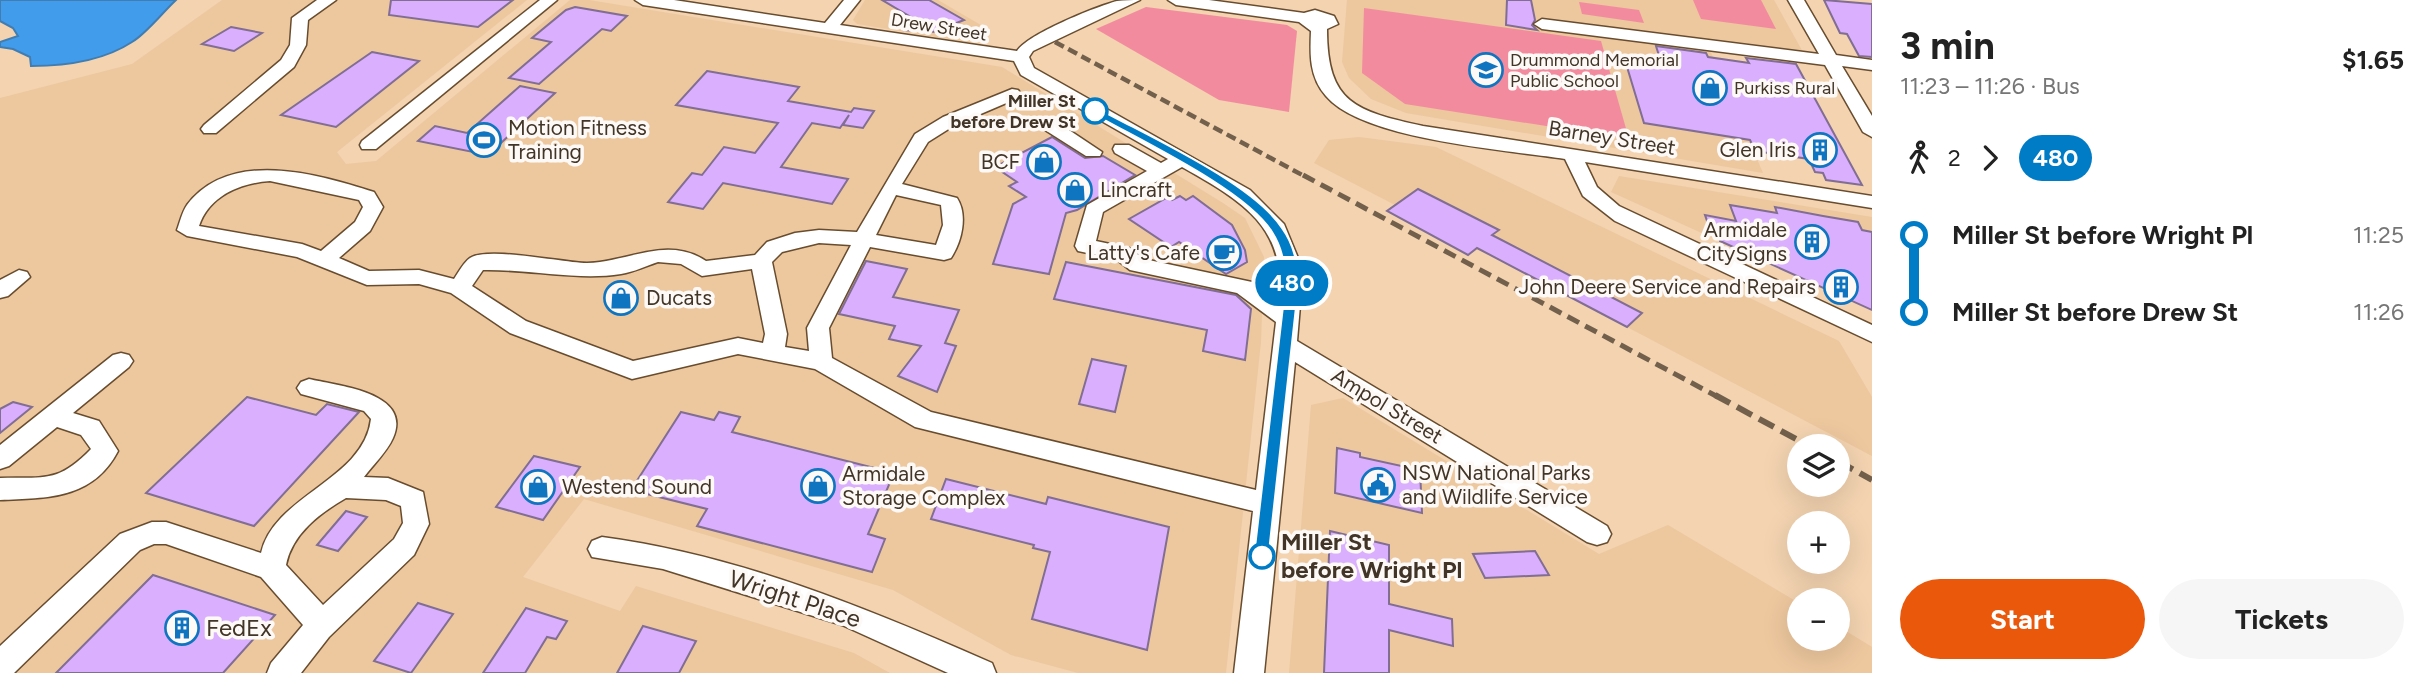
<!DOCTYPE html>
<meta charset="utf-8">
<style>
:root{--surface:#fff;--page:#f6f6f6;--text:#222;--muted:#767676;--accent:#ea580c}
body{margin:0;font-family:Figtree,sans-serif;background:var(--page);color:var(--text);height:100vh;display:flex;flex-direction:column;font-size:26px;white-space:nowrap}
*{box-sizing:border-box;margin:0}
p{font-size:23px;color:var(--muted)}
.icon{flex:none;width:38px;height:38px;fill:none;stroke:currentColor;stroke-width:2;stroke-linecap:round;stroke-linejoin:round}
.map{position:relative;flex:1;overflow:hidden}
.drawer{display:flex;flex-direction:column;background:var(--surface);width:560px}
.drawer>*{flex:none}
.badge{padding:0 14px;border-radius:23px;font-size:24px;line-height:46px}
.controls{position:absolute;left:1787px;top:434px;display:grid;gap:14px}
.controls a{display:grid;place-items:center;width:63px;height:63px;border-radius:50%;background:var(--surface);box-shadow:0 7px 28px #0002;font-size:35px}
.map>.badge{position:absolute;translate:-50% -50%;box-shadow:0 0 0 4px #fff}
.legs{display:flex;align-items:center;gap:10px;height:77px;padding:0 28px;font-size:23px}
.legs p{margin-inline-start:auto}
.headline{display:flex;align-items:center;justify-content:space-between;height:119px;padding:0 28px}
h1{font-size:38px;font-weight:700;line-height:52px}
.primary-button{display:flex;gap:14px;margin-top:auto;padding:14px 28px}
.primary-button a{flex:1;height:80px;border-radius:42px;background:var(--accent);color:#fff;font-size:28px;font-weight:700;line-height:80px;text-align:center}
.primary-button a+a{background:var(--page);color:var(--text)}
ul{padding:0 28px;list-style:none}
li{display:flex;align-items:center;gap:24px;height:77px;font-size:26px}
li i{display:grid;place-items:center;width:10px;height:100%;margin:0 9px;background:currentColor}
li i::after{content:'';width:18px;height:18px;margin:-9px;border:5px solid;border-radius:50%;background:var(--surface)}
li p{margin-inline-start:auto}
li:first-child i{background:linear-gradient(#0000 50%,currentColor 0)}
li:last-child i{background:linear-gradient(currentColor 50%,#0000 0)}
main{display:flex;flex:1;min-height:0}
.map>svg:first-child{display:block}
</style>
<main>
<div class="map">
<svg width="1872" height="673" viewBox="0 0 1872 673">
<rect width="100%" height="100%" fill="#f3d3b0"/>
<g fill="#edc79e">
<polygon points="222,0 527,0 337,152 346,164 376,161 570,0 589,0 1002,67 1223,203 1245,218 1264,257 1261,342 1226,673 1078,673 1011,655 893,590 584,499 523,577 620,611 636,586 854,653 890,673 0,673 0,98 132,64"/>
<polygon points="865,0 938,0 991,31 968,42 857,24 853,20"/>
<polygon points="1347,0 1774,0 1804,54 1614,28 1709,48 1763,173 1406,113 1371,99 1349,78 1342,62"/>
<polygon points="1359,137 1436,147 1839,341 1872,397 1872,456 1477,248 1468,255 1387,211 1395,205 1314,163 1329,140"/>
<polygon points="1619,176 1872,217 1872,310 1611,192"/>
<polygon points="1343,398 1599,554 1668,525 1799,603 1799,639 1838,639 1838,626 1872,647 1872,673 1289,673 1311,405"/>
</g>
<g fill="#f38b9f">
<polygon points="1693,0 1761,0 1776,29 1701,19"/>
<polygon points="1579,2 1639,10 1644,23 1582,14"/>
<polygon points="1146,7 1287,25 1297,31 1289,112 1219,100 1096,29"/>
<polygon points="1364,8 1601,41 1629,139 1405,104 1362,73"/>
</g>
<path fill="#419cec" stroke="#417db1" stroke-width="2" d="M0,0H176C163,12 146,34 132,42C103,61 65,66 31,66L30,57L13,49L0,47V42L18,36L13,28L0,21Z"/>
<g fill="#daaffe" stroke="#816e92" stroke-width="2">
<polygon points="391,0 513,0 478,27 389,15"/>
<polygon points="882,0 929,0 964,20 954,24 972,34 902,30 921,23"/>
<polygon points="1507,0 1531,0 1535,20 1532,25 1537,30 1506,25"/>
<polygon points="1824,0 1872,4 1872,57 1859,56 1847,34 1840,33"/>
<polygon points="575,7 627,16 611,31 602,29 539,84 509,78 551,42 532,38 566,10"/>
<polygon points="231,27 262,33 234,51 202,44"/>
<polygon points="1656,46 1706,53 1708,57 1749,63 1746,58 1796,64 1862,185 1826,180 1823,173 1815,172 1809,159 1755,151 1750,140 1644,123 1624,57 1661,62"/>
<polygon points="372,52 419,61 336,127 281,115"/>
<polygon points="707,71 799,87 788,101 851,112 854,108 874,111 863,128 843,125 849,115 840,128 812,123 781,167 848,179 832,204 723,183 703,209 668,202 692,173 702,175 724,147 755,153 778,123 676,105"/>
<polygon points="520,86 555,93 488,155 418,141 435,126 467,133"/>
<polygon points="1052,137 1085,158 1103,156 1135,175 1077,210 1066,213 1049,274 993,264 1013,204 1026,197 1009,186 1017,182 995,167"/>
<polygon points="1418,189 1499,230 1492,235 1642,313 1627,327 1477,248 1468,255 1387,211"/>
<polygon points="1180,196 1186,200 1193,196 1232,225 1245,250 1247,262 1226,274 1179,242 1171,247 1129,219 1168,197 1172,200"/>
<polygon points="1730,205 1777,213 1775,207 1823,216 1858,222 1862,230 1872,232 1872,310 1720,241 1719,236 1712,235 1705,215 1736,221"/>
<polygon points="866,261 907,269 893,297 959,310 945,343 956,346 937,392 898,376 921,346 889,339 895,326 839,314"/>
<polygon points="1066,262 1236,295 1251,309 1245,360 1203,351 1207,330 1054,299"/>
<polygon points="1092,359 1126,366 1115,412 1079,404"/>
<polygon points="247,397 316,415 327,404 359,412 254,526 146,493"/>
<polygon points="13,402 32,407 0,433 0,409"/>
<polygon points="681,412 714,420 719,412 740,417 732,432 894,473 868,534 885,539 872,572 697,526 707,509 631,490"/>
<polygon points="1337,448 1360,453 1360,457 1420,470 1422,513 1335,493"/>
<polygon points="534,456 580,467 543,520 496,507"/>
<polygon points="946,479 1046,504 1048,497 1169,527 1147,650 1032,619 1050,552 1033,548 1034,545 931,519"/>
<polygon points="346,511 367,517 338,551 317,545"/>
<polygon points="1330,531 1389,545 1389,604 1452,619 1453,646 1389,630 1389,673 1324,673"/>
<polygon points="1535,551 1549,575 1485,578 1473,554"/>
<polygon points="153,575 275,615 223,673 56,673"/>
<polygon points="418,603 453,614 411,673 374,661"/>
<polygon points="526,608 567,621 556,639 547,637 525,673 483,673"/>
<polygon points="643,626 696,641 679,673 617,673"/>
</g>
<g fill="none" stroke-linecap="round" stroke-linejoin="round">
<g stroke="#684c2e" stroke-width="3">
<g id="minor">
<polygon points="317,0 336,0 308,20 306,45 294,67 216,133 204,133 201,129 204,125 281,60 290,45 292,18"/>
<polygon points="540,0 557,0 376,149 362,149 360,145 362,141"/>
<path d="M635,0H674L825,23L844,0H860L840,25L1017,51C1028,34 1095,7 1117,1C1124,0 1132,0 1140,0L1033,51L1029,57L1034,68L1250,190L1284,224L1303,270L1297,341L1607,526L1611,534L1607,542L1597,545L1587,542L1295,362L1264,673H1234L1253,511L915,427L815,369L738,354L632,379L510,333L451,293L419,284L367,285L297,257L187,236L177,230C180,222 182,212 187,205C230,148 318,174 374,192L383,207L370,231L339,258L369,271L419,270L454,279C458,273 464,262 470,258C488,246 564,263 587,263C629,262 667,235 706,261L755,255L767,242L795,233L819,230L857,232L915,134L943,117L1012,89L1018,90L1021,94L1018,98L955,125L928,142L902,184L957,198C968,215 962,241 951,258L944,260L870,247L829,328L832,358L931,412L1256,490L1276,322L1237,293L1130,270L1116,259L1078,251L1075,246L1087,205L1147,171L1115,153L1113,149L1115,145H1129L1161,163L1168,159L1021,75L1014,61L643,5ZM1182,167C1240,200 1288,226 1279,302L1252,282L1144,259L1129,248L1096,241L1103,212ZM270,181L359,200L363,207L355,222L321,251L302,244L199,226C209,196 240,183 270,181ZM896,195L941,205L943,225L936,245L876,235ZM819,243L851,245L807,328L809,351L785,347L787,334L772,262L782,252ZM658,262L681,264L702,276L752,269L765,334L763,343L738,338L633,361L526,321L472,286L483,270C529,269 578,281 621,274C634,272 646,266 658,262Z"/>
<path d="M1168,0H1209L1304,13L1315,10L1334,16L1338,24L1327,29C1327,104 1356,111 1423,126L1872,196V208L1585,162L1597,187L1619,206L1872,325V342L1615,221L1583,196L1565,159C1508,150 1363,140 1326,96C1309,77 1310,54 1311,31L1299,22L1176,5Z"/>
<polygon points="1788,0 1804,0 1836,55 1872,60 1872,70 1842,66 1872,116 1872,137 1863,132 1825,65 1542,29 1534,24 1542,19 1819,54"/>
<polygon points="1051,121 1057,122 1102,152 1100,156 1086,156 1045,130 1042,126 1045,122"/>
<polygon points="19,270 27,272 30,277 8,296 0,298 0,280"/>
<path d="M121,353L129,355L133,361L129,367L73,413L99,421L118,451C93,499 48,498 0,500V478C45,477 58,483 91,449L81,435L57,427L9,466L0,469V445L113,355Z"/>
<path d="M309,379C338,386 413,392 393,438C387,452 373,465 364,477L388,478L423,492L429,524L414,555L329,637L301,673H267L271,663L303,625L261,577L166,544H154L140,550L14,673H0V646L120,534L152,522H166L261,553C274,495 364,480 371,419L364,411L301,394L297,388L301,382ZM346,498L386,500L401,506L403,523L394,539L323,605L286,565C292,534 320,513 346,498Z"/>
<path d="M602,537C738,555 867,608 992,663L996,673H948L842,625L663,569L592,557L588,549L592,541Z"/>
</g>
</g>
<use href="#minor" fill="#fff" fill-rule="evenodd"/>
<polyline stroke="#72604c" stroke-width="4.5" stroke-dasharray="10 5" stroke-linecap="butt" points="1055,42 1306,177"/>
<polyline stroke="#72604c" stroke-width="5" stroke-dasharray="13 7" stroke-linecap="butt" points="1303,175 1718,397"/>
<g stroke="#72604c" stroke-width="6" stroke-dasharray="17 8" stroke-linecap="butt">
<polyline points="1715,395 1809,446"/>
<polyline points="1838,461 1872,480"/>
</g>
</g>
<path fill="#007cc6" stroke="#fff" stroke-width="2" d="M1092,109H1099C1148,136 1253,183 1282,228C1295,246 1299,267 1298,289L1268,561L1262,563L1254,556L1285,289C1286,269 1283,249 1272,232C1245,189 1139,140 1092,113Z"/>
<defs>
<g id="school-ring" transform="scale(1.75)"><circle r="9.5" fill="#fdf9f6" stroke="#1075c1" stroke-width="1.5"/><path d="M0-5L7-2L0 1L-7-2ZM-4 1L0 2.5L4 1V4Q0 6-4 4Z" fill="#1075c1"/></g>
<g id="shop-ring" transform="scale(1.75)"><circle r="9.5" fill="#fdf9f6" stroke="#1075c1" stroke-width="1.5"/><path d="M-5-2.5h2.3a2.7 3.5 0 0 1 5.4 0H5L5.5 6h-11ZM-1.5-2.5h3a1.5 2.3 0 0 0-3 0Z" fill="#1075c1"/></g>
<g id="stadium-ring" transform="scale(1.75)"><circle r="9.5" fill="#fdf9f6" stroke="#1075c1" stroke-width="1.5"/><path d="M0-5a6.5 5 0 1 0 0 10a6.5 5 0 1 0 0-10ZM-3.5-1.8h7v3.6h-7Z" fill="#1075c1"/></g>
<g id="building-ring" transform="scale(1.75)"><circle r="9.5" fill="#fdf9f6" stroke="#1075c1" stroke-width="1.5"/><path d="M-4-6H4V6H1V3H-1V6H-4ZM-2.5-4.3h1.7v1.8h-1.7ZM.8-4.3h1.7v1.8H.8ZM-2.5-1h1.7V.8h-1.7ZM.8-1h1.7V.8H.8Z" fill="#1075c1"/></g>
<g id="cafe-ring" transform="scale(1.75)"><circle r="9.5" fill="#fdf9f6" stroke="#1075c1" stroke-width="1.5"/><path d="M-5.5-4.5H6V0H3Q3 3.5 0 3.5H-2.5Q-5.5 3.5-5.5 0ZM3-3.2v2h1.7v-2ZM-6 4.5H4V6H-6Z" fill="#1075c1"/></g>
<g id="civic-ring" transform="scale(1.75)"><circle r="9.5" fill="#fdf9f6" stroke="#1075c1" stroke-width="1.5"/><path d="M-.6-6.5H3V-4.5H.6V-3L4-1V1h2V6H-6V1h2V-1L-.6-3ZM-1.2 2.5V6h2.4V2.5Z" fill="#1075c1"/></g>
</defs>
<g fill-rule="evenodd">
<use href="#school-ring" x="1486" y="70"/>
<use href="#shop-ring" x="1710" y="88"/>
<use href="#stadium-ring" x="484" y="140"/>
<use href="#building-ring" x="1820" y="150"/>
<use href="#shop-ring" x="1044" y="162"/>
<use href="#shop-ring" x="1075" y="190"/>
<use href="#building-ring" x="1812" y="242"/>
<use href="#cafe-ring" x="1224" y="253"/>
<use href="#building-ring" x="1841" y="287"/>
<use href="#shop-ring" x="621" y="298"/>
<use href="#civic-ring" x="1378" y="485"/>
<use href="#shop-ring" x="818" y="486"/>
<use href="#shop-ring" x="538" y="487"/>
<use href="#building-ring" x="182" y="628"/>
</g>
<g fill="#fff" stroke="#007cc6" stroke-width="3.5">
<circle cx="1095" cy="111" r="12"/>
<circle cx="1262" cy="556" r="12"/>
</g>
<g text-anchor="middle" stroke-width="7" stroke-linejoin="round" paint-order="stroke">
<g font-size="18" fill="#423527" stroke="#fdf9f6">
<text transform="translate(939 27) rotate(9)" y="6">Drew Street</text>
</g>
<g font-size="18" fill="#423527" stroke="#fdf9f6" text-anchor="start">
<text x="1510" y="66">Drummond Memorial<tspan x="1510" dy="21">Public School</tspan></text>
<text x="1734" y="94">Purkiss Rural</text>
</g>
<g font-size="18" font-weight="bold" fill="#423527" stroke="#fdf9f6" text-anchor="end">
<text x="1076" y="107">Miller St<tspan x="1076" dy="21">before Drew St</tspan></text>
</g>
<g font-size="21" fill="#423527" stroke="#fdf9f6" text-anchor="start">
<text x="508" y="135">Motion Fitness<tspan x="508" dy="24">Training</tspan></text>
<text x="1796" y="157" text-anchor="end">Glen Iris</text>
<text x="1020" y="169" text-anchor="end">BCF</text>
<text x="1100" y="197">Lincraft</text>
<text x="1787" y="237" text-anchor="end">Armidale<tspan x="1787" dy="24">CitySigns</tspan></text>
<text x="1200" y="260" text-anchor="end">Latty's Cafe</text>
<text x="1816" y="294" text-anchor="end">John Deere Service and Repairs</text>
<text x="646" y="305">Ducats</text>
<text x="1402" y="480">NSW National Parks<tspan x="1402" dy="24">and Wildlife Service</tspan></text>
<text x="842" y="481">Armidale<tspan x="842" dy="24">Storage Complex</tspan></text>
<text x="562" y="494">Westend Sound</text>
</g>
<g font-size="21" fill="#423527" stroke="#fdf9f6">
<text transform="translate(1612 138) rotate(9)" y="7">Barney Street</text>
<text transform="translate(1387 406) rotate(31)" y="7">Ampol Street</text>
</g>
<g font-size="24" font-weight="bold" fill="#423527" stroke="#fdf9f6" text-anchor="start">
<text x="1281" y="550">Miller St<tspan x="1281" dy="28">before Wright Pl</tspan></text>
</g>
<g font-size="24" fill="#423527" stroke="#fdf9f6">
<text transform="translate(795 599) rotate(18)" y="8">Wright Place</text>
</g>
<g font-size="24" fill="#423527" stroke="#fdf9f6" text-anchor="start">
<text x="206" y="636">FedEx</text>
</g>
</g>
</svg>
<div class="controls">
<a><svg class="icon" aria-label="layers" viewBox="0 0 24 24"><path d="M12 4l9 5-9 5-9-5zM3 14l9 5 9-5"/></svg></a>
<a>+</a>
<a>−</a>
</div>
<b class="badge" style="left:1292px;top:283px;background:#007cc6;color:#fff">480</b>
</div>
<section class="drawer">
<div class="headline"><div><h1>3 min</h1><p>11:23 – 11:26 · Bus</p></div><b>$1.65</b></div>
<div class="legs"><svg class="icon" aria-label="walk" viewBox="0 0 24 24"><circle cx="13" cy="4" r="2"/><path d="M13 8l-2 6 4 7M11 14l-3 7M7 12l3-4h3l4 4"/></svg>2<svg class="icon" aria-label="forward" viewBox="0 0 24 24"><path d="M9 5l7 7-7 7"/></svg><b class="badge" style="background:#007cc6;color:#fff">480</b></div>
<ul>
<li><i style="color:#007cc6"></i><b>Miller St before Wright Pl</b><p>11:25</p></li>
<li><i style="color:#007cc6"></i><b>Miller St before Drew St</b><p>11:26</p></li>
</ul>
<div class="primary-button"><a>Start</a><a>Tickets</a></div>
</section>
</main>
